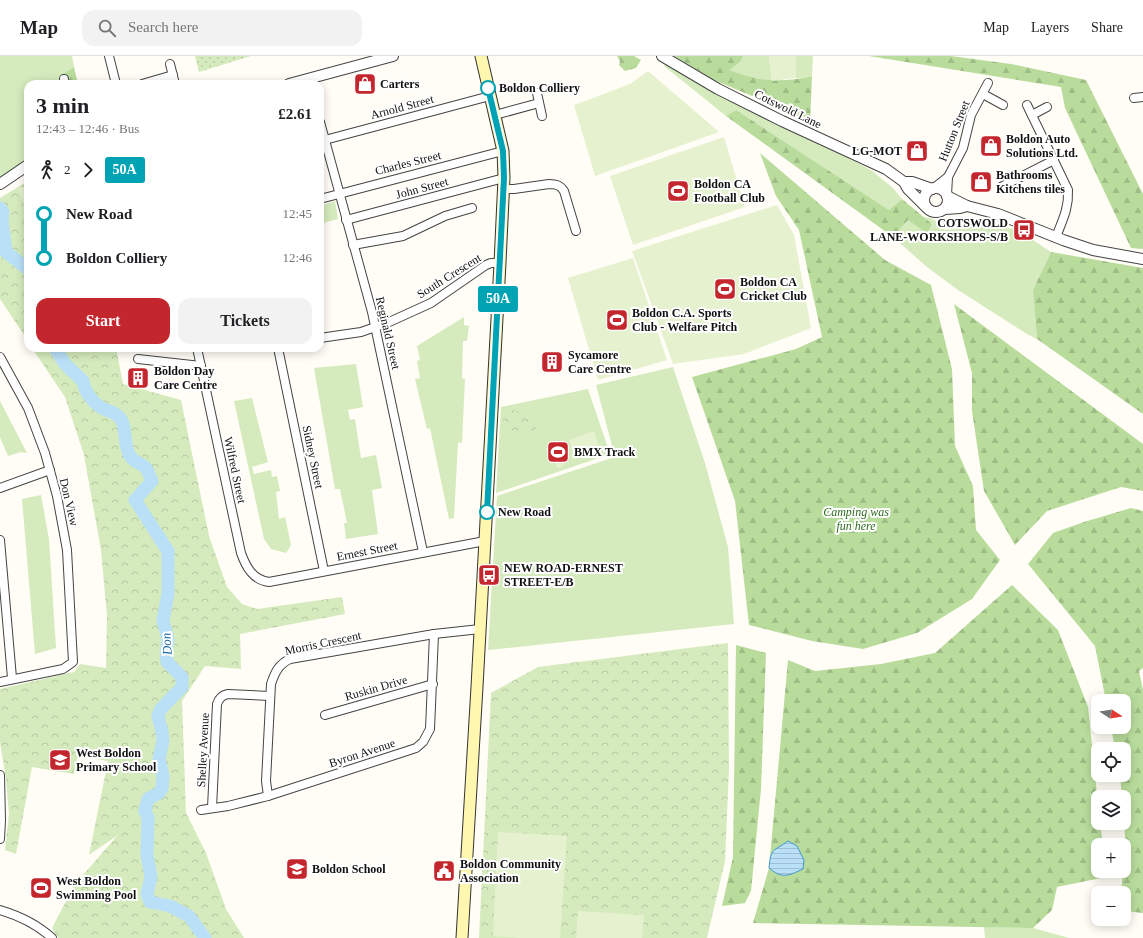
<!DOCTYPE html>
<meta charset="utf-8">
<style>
:root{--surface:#fff;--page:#f2f2f2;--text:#202124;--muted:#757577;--line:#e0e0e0;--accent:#c4262e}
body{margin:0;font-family:Georgia,serif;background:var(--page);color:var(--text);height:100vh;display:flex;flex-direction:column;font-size:15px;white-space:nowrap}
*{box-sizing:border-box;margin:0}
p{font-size:13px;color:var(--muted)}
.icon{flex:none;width:22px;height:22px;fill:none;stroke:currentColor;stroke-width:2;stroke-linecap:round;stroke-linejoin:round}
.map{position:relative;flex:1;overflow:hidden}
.panel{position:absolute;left:24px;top:24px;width:300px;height:272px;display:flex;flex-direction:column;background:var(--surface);border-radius:12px;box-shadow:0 2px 10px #0003}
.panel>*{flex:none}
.badge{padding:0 8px;border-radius:3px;font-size:14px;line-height:26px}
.needle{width:26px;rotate:102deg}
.controls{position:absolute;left:1091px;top:638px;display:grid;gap:8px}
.controls a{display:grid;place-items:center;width:40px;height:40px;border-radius:8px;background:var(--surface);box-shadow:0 2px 10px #0003;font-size:20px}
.map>.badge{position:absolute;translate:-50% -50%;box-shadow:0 0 0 2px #fff}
.legs{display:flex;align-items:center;gap:6px;height:44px;padding:0 12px;font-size:13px}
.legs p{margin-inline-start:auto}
.head{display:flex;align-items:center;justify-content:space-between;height:68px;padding:0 12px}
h1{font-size:22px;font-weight:800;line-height:30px}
.button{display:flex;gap:8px;margin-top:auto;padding:8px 12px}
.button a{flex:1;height:46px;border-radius:12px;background:var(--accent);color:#fff;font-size:16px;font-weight:800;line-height:46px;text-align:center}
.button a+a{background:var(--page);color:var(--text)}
ul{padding:0 12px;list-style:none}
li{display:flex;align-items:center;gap:14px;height:44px;font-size:15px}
li i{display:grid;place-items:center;width:6px;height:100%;margin:0 5px;background:currentColor}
li i::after{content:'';width:10px;height:10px;margin:-5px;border:3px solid;border-radius:50%;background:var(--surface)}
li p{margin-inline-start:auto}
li:first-child i{background:linear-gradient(#0000 50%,currentColor 0)}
li:last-child i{background:linear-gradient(currentColor 50%,#0000 0)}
header{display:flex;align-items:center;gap:24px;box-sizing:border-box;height:56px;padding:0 20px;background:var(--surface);border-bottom:1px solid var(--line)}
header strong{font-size:19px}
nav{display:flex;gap:22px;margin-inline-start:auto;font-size:14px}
.search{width:280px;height:36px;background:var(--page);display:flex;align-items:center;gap:10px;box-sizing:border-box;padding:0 14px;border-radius:12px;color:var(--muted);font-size:15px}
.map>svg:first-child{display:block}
</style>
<header>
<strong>Map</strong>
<div class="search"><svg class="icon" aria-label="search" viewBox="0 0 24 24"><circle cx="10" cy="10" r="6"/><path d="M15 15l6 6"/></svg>Search here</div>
<nav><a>Map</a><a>Layers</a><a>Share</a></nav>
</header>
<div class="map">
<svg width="1143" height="882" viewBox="0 0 1143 882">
<defs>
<pattern id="forest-firs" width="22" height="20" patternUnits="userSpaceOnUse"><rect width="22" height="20" fill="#b9dc9c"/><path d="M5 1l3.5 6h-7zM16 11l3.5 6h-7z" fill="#9ebc85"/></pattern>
<pattern id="park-crowns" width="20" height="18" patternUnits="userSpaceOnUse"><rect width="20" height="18" fill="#d5ebbd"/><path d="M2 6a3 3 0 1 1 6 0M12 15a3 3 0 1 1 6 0" fill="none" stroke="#b6c8a1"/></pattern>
<pattern id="garden-dots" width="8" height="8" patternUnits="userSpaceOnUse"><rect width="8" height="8" fill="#d5ebbd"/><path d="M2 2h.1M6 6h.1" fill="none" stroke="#b6c8a1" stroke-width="1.8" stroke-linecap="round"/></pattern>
<pattern id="water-rules" width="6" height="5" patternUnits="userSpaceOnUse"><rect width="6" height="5" fill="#b9e0f7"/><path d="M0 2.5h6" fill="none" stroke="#9ebfd3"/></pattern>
</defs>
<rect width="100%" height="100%" fill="#fffdf5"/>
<g fill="#d5ebbd">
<polygon points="0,0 72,0 74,11 61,19 63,28 28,28 28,103 0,122"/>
<polygon points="743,0 769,0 772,25 744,20 730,14 741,5"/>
<polygon points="796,0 813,0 812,20 802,22 796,22"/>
<polygon points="666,8 871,114 893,132 902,143 889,154 736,54 726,60 664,10"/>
<polygon points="335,145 338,163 320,168 320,150"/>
<path d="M924,161C934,162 939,166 945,174L956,173L953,163C976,163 999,167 1020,176C1030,181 1041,190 1051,196L1033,234L1037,283L1027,278L958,234L927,211L893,181L908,164L932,168Z"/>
<polygon points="464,261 464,269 469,270 467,285 463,285 462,322 465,323 462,387 458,386 454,462 449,463 430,372 427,373 415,323 420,322 417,305 420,304 417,290"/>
<polygon points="356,308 363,351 348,354 350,364 355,363 361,402 376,399 382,432 372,434 378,478 346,483 344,467 347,467 340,433 335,433 314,312"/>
<polygon points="673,311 705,407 728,491 734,568 488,594 497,440 615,401 596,329"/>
<polygon points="588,333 610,398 496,437 501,351"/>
<polygon points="252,342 268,406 252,411 254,418 271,414 272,421 277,420 280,435 276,436 279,463 285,461 291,489 286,497 271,493 264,483 234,345"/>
<polygon points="0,345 27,397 21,396 8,400 0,381"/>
<polygon points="41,439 49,483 56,592 35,598 22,443"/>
<polygon points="984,871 1033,872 1069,882 985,882"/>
</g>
<g fill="url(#forest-firs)">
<polygon points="617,0 634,0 641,4 636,12 625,15 619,9 620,5"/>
<path d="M674,0H743L741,5L730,14C758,26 783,27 812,20L810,70L773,51L772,42L761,38L752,40L714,24Z"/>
<polygon points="869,0 951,0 1011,8 1086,24 1143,138 1143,193 1131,192 1065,52 1061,31"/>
<polygon points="74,11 78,28 63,28 61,19"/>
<polygon points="736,54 889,154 902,143 932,168 927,177 908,164 893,181 726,60"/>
<polygon points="760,97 885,204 931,229 952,313 955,390 973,430 976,474 1000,504 972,543 917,577 863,593 812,585 749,569 735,445 692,321 796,293 822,281 799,174 776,140"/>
<polygon points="1051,196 1143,212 1143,358 1037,283 1033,234"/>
<polygon points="954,248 1143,388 1143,435 1121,431 1047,455 1015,489 984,435 972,355 972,317"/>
<polygon points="1131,452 1143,455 1143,612 1139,615 1143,634 1143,857 1124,855 1124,837 1121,837 1123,815 1124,815 1125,787 1124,741 1122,741 1120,719 1124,719 1124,693 1115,693 1111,671 1124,671 1124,645 1106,645 1095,590 1028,508 1053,477 1084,466"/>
<polygon points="1012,529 1058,574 1088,651 1098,747 1098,767 1100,767 1103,789 1098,789 1098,815 1105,815 1106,821 1057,831 1052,854 1033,872 753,867 769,812 788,604 815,615 881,608 935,597"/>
<polygon points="736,589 766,597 761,733 751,835 745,847 722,850 733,801"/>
</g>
<g fill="url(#park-crowns)">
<polygon points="28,125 28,285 0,243 0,142"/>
<polygon points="32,292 116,292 123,328 181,344 209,480 227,531 242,548 257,553 342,541 345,558 240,578 241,613 205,610 182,645 186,757 206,797 226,853 244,882 58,882 52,872 75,828 118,779 89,799 108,705 78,700 74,718 32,711 16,798 5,794 9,758 6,723 0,686 0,633 74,616 80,608 106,612 107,560 101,494 84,399 65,341"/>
<path d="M510,354C524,355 530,359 537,370L535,376L514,382C503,374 497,363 510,354Z"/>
<polygon points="728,587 729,713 725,805 707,882 479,882 491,637 538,611"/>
</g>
<polygon fill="url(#garden-dots)" points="195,0 251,0 199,16"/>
<g fill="#e6f2cf">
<polygon points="769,0 796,0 796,22 772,25"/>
<polygon points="648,15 719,76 595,120 574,49 630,28"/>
<polygon points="724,81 745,151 633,189 610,120"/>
<polygon points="28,129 28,156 27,156 18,133"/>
<polygon points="777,149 794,179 811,272 744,298 673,308 632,195"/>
<polygon points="633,202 667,304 598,324 568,222"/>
<polygon points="594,375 600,394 575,403 569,384"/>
<polygon points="565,386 569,400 562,403 564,410 557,412 555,405 551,406 546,393"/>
<polygon points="498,776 567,780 560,882 523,882 493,880"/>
<polygon points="578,855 644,859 642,882 576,882"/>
</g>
<path fill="url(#water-rules)" stroke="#3f96cf" d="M788,785L797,790L804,804L803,813C788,820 782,823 769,812C771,791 773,796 788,785Z"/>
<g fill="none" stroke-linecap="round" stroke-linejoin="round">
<g stroke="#b9e0f7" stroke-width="13">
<polyline points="0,152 3,156 2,164 6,196 28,213"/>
<path d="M55,292L65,308L83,325C84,335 94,349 104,353C110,356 115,356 120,362C127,370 123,389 130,400C134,406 140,407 145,411C148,414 150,421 152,425L135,444L168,495V538L163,564L168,584L166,597L167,606L182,621V631L160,654L158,660L162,676L163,685L159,703L163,720L162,732L159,737L148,743L145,755L148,762L147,799L151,821L147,838L150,846L170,850L189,860L205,882"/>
</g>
<g stroke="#444" stroke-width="10">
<g id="minor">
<polyline points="109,0 116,28"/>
<polyline points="170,8 175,28"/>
<polyline points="64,23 65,28"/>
<polyline points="142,28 173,19"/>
<polyline points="537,37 542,60"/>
<polyline points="983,38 1003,49"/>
<polyline points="1134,42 1143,41"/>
<path d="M1027,49L1068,134C1069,153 1062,165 1056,181"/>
<polyline points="495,59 539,47"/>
<polyline points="1032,59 1047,51"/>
<polyline points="320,66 372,256 423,496"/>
<polyline points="321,85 490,40"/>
<polyline points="1001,131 1054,104"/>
<polyline points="934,132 948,121"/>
<path d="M503,133H514L549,128C556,128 560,129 564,135L576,175"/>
<polyline points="947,139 948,121 963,92 971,59 988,27"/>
<polyline points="320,143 503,95"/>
<polyline points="346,164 504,122"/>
<polyline points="353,189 403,180 445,160 472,152"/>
<polyline points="320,282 361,276 387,267 431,247 486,209 491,207 500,207"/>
<path d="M197,292L241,497C246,511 253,524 269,526L485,485"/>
<polyline points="278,292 324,515"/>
<polyline points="0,301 28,352 45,397 57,440 67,494 73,606 63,613 0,626"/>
<polyline points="138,303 201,310"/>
<polyline points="0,432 50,414"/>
<polyline points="0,484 12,622"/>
<polyline points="325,659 433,628"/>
<polyline points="0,719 1,764 0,783"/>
<path d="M268,740L266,725L271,628C275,616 279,608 290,603L434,578L480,573"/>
<path d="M212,752L217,648C219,642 222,639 228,638L270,640"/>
<polyline points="201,754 228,750 268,740 407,695 416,692 423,686 430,673 434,578"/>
<path d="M0,854C20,860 37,868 52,882"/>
</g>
</g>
<g stroke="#444" stroke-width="12">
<g id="tertiary">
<polyline points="662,0 718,33 782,65 886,113 904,126 908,133 926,151"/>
<polyline points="289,28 393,0"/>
<polyline points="904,126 912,126 932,133"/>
<polyline points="0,128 28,109"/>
<circle cx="936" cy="144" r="12"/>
<polyline points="947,140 967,150 998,158 1063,184 1093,194 1143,203"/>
<polyline points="945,153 960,152 967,150"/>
</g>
</g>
<g stroke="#333" stroke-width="13">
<polyline id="secondary" points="462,882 477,631 500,207 504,122 503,95 481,0"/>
</g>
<use href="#minor" stroke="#fff" stroke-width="8"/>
<use href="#tertiary" stroke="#fff" stroke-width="10"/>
<use href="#secondary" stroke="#fff6b0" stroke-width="11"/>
</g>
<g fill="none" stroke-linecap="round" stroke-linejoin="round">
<g stroke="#fff" stroke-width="9">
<polyline id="line-1" points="487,456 504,122 503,95 488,32"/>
</g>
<use href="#line-1" stroke="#00a3b4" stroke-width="6"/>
</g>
<defs>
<g id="shop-square" transform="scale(1.15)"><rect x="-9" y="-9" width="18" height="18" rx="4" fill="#c4262e" stroke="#fff"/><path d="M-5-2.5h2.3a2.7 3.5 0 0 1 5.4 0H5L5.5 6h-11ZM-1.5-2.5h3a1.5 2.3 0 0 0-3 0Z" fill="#fff"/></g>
<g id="stadium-square" transform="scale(1.15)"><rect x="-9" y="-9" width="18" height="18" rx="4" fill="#c4262e" stroke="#fff"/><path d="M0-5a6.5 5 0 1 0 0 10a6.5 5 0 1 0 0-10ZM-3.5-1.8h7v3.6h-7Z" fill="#fff"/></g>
<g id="bus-square" transform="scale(1.15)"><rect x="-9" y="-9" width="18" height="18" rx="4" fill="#c4262e" stroke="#fff"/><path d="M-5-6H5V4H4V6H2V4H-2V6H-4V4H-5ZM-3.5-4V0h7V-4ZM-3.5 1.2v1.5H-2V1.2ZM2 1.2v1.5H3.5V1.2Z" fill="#fff"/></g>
<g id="building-square" transform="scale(1.15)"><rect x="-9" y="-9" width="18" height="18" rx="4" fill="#c4262e" stroke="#fff"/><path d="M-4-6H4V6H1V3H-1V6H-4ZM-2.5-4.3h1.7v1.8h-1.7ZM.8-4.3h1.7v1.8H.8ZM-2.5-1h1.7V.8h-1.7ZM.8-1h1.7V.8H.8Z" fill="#fff"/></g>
<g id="school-square" transform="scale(1.15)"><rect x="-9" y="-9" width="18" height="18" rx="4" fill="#c4262e" stroke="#fff"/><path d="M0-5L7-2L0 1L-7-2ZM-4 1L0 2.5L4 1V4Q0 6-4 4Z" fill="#fff"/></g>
<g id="civic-square" transform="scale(1.15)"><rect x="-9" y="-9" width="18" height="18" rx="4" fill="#c4262e" stroke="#fff"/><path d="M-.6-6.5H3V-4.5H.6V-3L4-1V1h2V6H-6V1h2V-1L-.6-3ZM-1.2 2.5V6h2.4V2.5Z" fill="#fff"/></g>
</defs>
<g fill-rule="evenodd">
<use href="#shop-square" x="365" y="28"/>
<use href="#shop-square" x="991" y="90"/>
<use href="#shop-square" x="917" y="95"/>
<use href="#shop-square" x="981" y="126"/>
<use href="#stadium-square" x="678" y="135"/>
<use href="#bus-square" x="1024" y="174"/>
<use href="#stadium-square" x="725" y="233"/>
<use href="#stadium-square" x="617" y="264"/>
<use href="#building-square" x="552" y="306"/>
<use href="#building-square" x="138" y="322"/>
<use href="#stadium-square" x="558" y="396"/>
<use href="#bus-square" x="489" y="519"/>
<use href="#school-square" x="60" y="704"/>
<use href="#school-square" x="297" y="813"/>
<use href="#civic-square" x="444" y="815"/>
<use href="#stadium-square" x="41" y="832"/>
</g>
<g fill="#fff" stroke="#00a3b4" stroke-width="2">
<circle cx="488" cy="32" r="7"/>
<circle cx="487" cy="456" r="7"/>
</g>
<g text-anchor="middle" stroke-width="4" stroke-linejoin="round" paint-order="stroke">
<g font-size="12" font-weight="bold" fill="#111" stroke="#fff" text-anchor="start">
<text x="380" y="32">Carters</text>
<text x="1006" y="87">Boldon Auto<tspan x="1006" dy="14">Solutions Ltd.</tspan></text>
<text x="902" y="99" text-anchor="end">LG-MOT</text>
<text x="996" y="123">Bathrooms<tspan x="996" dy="14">Kitchens tiles</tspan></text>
<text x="694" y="132">Boldon CA<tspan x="694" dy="14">Football Club</tspan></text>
<text x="1008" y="171" text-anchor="end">COTSWOLD<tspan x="1008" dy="14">LANE-WORKSHOPS-S/B</tspan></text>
<text x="740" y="230">Boldon CA<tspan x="740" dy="14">Cricket Club</tspan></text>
<text x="632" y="261">Boldon C.A. Sports<tspan x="632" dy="14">Club - Welfare Pitch</tspan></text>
<text x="568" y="303">Sycamore<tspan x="568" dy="14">Care Centre</tspan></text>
<text x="154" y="319">Boldon Day<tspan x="154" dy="14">Care Centre</tspan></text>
<text x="574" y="400">BMX Track</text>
<text x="504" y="516">NEW ROAD-ERNEST<tspan x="504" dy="14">STREET-E/B</tspan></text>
<text x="76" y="701">West Boldon<tspan x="76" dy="14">Primary School</tspan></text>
<text x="460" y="812">Boldon Community<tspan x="460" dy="14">Association</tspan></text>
<text x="312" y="817">Boldon School</text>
<text x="56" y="829">West Boldon<tspan x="56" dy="14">Swimming Pool</tspan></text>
</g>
<g font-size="12" font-weight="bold" fill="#111" stroke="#fff" text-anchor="start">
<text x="499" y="36">Boldon Colliery</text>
<text x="498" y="460">New Road</text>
</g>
<g font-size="12" fill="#111" stroke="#fff">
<text transform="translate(402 51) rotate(-15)" y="4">Arnold Street</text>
<text transform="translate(788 53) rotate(26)" y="4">Cotswold Lane</text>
<text transform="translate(954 75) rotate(-68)" y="4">Hutton Street</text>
<text transform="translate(408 107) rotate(-14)" y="4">Charles Street</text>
<text transform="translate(422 132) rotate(-15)" y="4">John Street</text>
<text transform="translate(449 220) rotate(-32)" y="4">South Crescent</text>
<text transform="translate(388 277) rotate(77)" y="4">Reginald Street</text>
<text transform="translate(313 401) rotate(78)" y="4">Sidney Street</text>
<text transform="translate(235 414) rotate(78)" y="4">Wilfred Street</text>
<text transform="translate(69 446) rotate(77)" y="4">Don View</text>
<text transform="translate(367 495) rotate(-11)" y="4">Ernest Street</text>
<text transform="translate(323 587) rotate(-12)" y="4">Morris Crescent</text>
<text transform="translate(376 632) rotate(-16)" y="4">Ruskin Drive</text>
<text transform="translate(203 694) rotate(-87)" y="4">Shelley Avenue</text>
<text transform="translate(362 697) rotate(-18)" y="4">Byron Avenue</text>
</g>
<g font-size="12" font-style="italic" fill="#2f6b1f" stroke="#fff">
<text x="856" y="460">Camping was<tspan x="856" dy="14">fun here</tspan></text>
</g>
<g font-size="13" font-style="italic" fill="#1768a6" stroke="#fff">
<text transform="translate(166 588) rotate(-94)" y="5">Don</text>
</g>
</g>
</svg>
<div class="controls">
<a><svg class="needle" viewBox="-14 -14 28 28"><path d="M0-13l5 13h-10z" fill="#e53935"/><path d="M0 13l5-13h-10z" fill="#757577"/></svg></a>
<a><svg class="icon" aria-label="locate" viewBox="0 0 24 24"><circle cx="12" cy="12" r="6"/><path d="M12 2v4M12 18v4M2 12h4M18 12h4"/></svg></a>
<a><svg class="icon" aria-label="layers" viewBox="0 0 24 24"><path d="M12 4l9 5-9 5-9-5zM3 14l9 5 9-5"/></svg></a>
<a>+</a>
<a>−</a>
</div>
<b class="badge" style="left:498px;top:243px;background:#00a3b4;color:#fff">50A</b>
<section class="panel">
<div class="head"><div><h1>3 min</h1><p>12:43 – 12:46 · Bus</p></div><b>£2.61</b></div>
<div class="legs"><svg class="icon" aria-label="walk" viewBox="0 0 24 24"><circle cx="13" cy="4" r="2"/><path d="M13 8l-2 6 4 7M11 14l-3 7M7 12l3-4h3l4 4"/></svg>2<svg class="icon" aria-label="forward" viewBox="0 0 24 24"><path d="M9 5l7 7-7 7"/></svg><b class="badge" style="background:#00a3b4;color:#fff">50A</b></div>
<ul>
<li><i style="color:#00a3b4"></i><b>New Road</b><p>12:45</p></li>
<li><i style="color:#00a3b4"></i><b>Boldon Colliery</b><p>12:46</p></li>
</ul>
<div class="button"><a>Start</a><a>Tickets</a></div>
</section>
</div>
